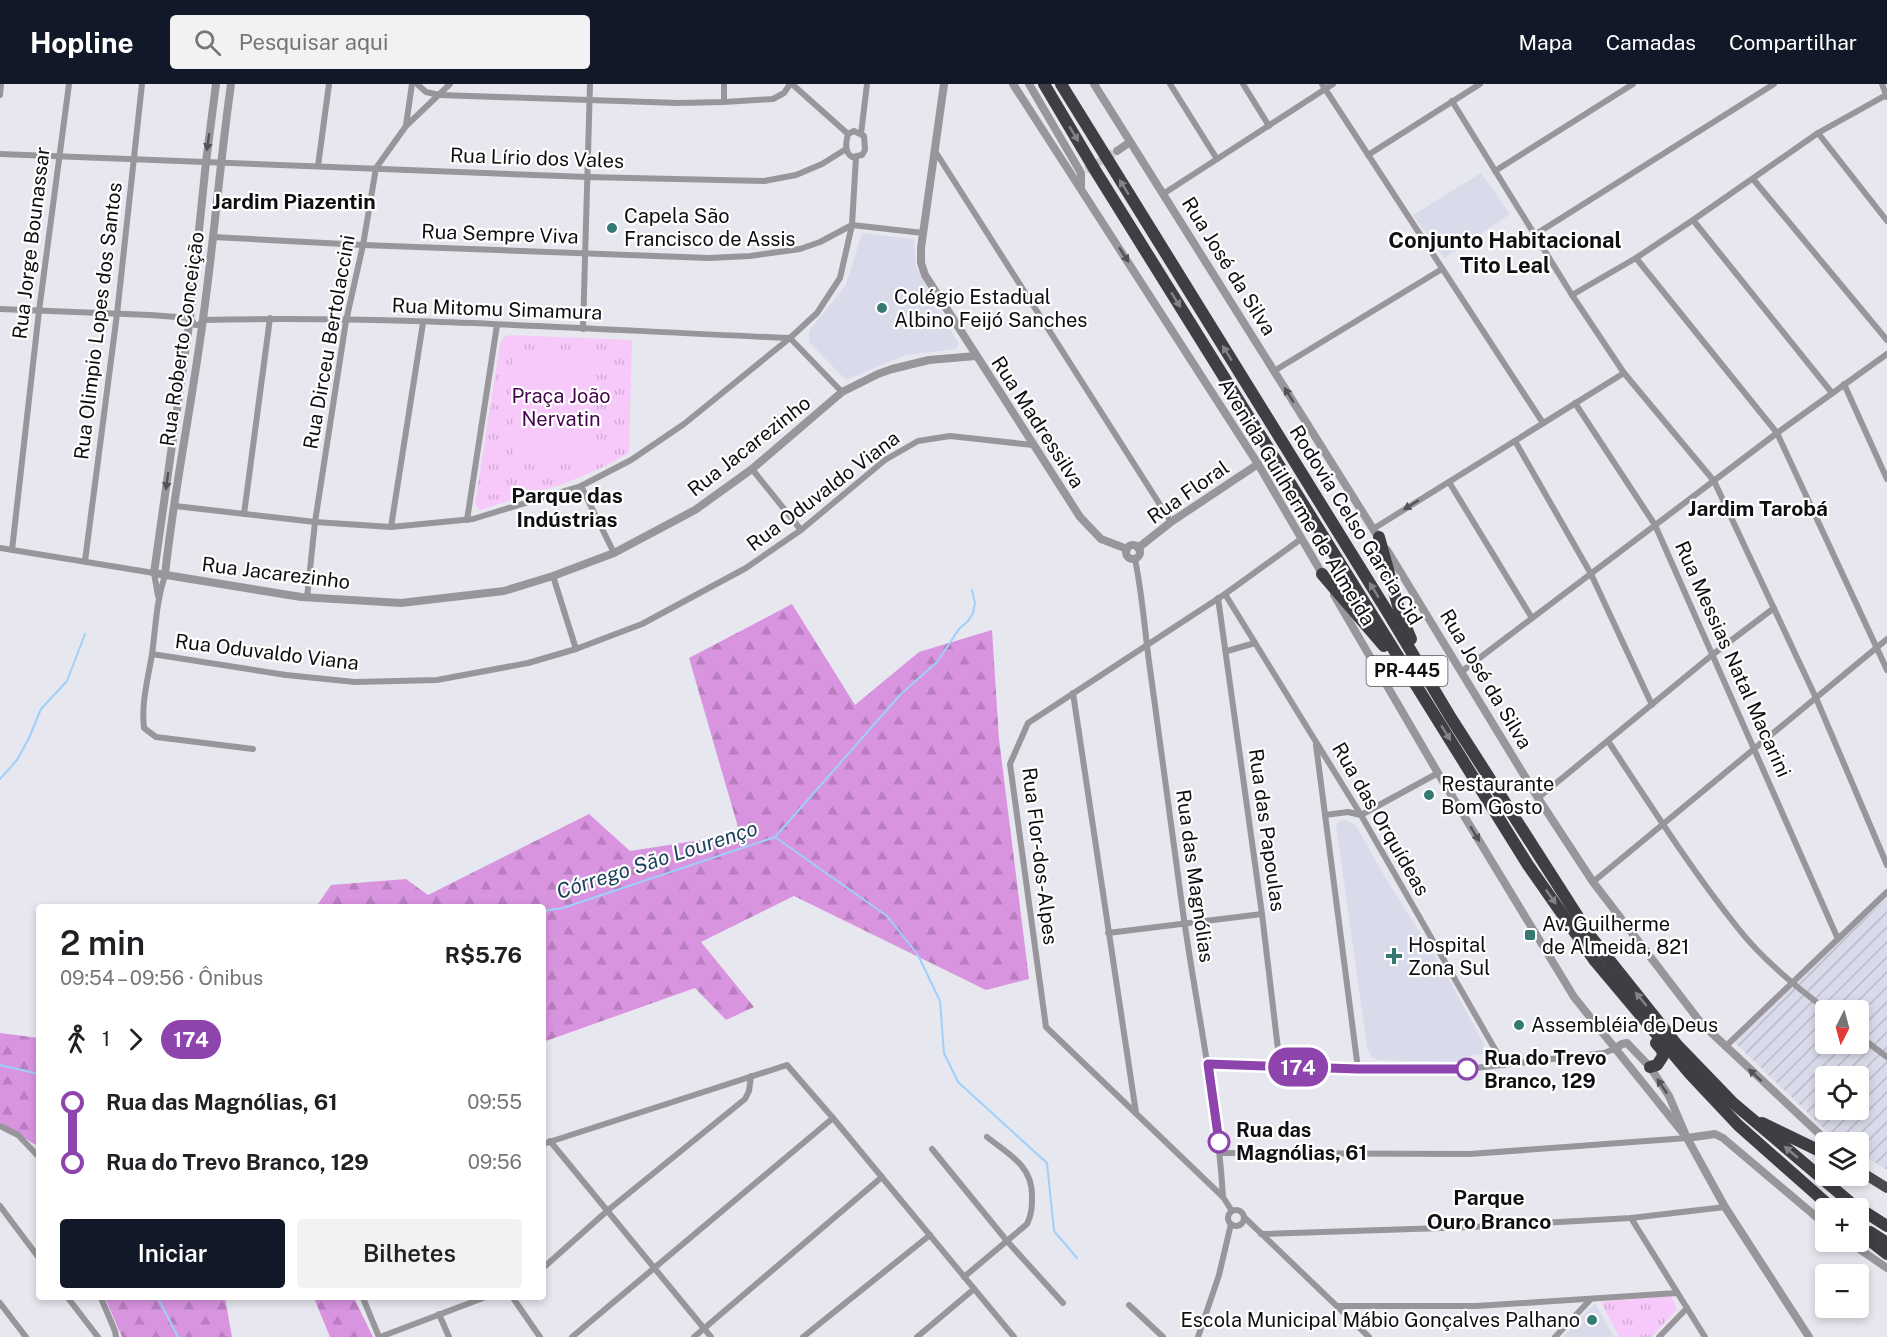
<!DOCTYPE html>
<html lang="pt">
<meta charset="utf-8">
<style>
:root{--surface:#fff;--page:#f2f2f2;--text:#202124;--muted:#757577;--accent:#111827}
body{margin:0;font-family:"Public Sans",sans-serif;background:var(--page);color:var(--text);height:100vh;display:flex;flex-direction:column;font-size:22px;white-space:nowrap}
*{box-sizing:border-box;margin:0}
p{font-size:20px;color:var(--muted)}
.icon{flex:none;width:33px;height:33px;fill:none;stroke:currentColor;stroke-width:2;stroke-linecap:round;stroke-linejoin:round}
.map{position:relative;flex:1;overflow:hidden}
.panel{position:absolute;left:36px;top:820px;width:510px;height:396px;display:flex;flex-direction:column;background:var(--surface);border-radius:6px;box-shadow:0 3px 9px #0003}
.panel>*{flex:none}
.badge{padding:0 12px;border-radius:20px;font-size:21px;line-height:39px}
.needle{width:39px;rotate:186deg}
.controls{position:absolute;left:1815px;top:916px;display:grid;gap:12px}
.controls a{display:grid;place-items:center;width:54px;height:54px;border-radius:6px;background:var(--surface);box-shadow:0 3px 9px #0003;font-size:30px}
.map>.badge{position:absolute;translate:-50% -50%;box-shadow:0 0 0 3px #fff}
.legs{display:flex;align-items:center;gap:9px;height:66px;padding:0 24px;font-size:20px}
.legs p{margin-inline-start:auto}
.overview{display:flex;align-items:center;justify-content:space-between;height:102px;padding:0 24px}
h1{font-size:33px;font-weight:600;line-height:45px}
.button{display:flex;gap:12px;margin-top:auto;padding:12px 24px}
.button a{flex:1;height:69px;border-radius:6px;background:var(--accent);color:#fff;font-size:24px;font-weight:600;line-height:69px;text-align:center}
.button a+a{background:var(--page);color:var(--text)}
ul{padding:0 24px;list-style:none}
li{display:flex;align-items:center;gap:21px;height:60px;font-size:22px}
li i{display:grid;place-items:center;width:9px;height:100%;margin:0 8px;background:currentColor}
li i::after{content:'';width:15px;height:15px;margin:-8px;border:4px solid;border-radius:50%;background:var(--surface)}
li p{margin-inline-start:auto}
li:first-child i{background:linear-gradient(#0000 50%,currentColor 0)}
li:last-child i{background:linear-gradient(currentColor 50%,#0000 0)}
header{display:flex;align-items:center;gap:36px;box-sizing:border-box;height:84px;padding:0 30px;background:var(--accent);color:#fff}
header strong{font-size:28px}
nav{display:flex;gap:33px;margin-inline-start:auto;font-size:21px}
.search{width:420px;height:54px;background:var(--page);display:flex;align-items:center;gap:15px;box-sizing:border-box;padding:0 21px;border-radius:6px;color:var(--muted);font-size:22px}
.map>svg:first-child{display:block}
</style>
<header>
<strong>Hopline</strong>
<div class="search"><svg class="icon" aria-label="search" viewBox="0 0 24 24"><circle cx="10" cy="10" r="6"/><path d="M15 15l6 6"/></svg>Pesquisar aqui</div>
<nav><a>Mapa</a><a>Camadas</a><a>Compartilhar</a></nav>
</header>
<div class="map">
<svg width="1887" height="1253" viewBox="0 0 1887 1253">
<defs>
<pattern id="industrial-furrows" width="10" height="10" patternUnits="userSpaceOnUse" patternTransform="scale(1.5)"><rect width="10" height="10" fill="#dadbea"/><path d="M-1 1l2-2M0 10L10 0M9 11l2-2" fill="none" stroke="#babbc8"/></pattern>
<pattern id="grass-tufts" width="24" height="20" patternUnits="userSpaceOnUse" patternTransform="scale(1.5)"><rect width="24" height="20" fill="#f6c9fa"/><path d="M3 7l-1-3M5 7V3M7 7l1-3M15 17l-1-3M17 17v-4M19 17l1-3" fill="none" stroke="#d2abd5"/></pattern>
<pattern id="forest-firs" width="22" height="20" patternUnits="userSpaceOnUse" patternTransform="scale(1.5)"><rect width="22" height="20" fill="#d994e0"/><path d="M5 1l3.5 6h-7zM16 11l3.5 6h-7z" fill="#b97ebf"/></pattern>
</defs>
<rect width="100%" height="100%" fill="#e7e7ef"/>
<g fill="#dadbea">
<polygon points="1481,89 1510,130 1444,174 1413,131"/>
<polygon points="862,149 914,155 916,184 958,259 956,265 906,271 846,296 809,258 809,247 846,201"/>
<polygon points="1343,735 1349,737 1356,742 1385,793 1447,892 1484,960 1482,970 1466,972 1467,978 1376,976 1371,972 1367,963 1336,740"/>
<polygon points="1595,1219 1614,1253 1563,1253"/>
</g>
<path fill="url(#industrial-furrows)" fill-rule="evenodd" d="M1887,814V1086L1859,1069L1858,1059H1842L1834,1054L1732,956ZM1826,927H1858V960H1826ZM1826,993H1858V1026H1826Z"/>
<g fill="url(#grass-tufts)">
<polygon points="509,251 632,256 629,369 601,384 563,400 480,426 475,420 500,260 503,254"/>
<polygon points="1671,1212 1677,1225 1652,1253 1619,1253 1601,1218"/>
</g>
<g fill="url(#forest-firs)">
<polygon points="792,520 855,621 919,568 992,546 999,655 1029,895 986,906 794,812 701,858 754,923 726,936 695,904 543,958 543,824 316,823 331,801 406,795 428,811 589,730 630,767 740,750 689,574"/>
<polygon points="0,949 39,954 39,1063 0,1039"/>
<polygon points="105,1214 225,1214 232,1253 122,1253"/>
<polygon points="314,1214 354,1214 373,1253 330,1253"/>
</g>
<polygon fill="#f6c9fa" points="588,270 590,378 514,374 512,271"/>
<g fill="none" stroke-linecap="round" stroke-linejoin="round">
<g stroke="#9ed0f9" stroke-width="2">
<polyline points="0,695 17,676 29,654 41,625 67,597 85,550"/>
<polyline points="775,753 900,611 937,578 959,545 968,537 973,529 975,519 972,506"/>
<polyline points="543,827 563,824 775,753 887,832 918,871 940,917 944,969 958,998 1047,1079 1054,1147 1077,1174"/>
<polyline points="0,981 39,990"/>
<polyline points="158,1214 178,1253"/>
</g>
<polyline stroke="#c7c7ce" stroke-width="8" stroke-dasharray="8 4" stroke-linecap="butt" points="1086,86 1117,67"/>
<g stroke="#98969a" stroke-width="6">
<polyline points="417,0 426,8 439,11 678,19 724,18 773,15 784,9 790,0"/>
<polyline points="792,0 848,50"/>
<polyline points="1170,0 1217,75"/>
<polyline points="1243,0 1269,42"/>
<polyline points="1322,0 1543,339"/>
<polyline points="1882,0 1887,13"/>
<polyline points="0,11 1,0"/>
<polyline points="1452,17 1572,211 1624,289 1714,397 1816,614 1887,781"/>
<polyline points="724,18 724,0"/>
<polyline points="406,41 412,0"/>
<path d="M854,47L864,52L865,66L862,71L852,73C844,68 846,58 848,50Z"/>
<polyline points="1818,49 1887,137"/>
<polyline points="861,50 867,0"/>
<polyline points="935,67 1171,438"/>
<polyline points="0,70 587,93 764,97 796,91 822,80 846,65"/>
<polyline points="1368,71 1480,0"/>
<polyline points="318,82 329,0"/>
<polyline points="1495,87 1633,0"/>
<polyline points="1753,95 1887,256"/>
<polyline points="1163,110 1333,0"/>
<polyline points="1693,136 1832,309"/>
<polyline points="1536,150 1774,0"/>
<polyline points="213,153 363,161 709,174 750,172 800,165 820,158 852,141 923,149"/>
<polyline points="1636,174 1777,349 1887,586"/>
<polyline points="1572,211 1636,174 1693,136 1818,49 1886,11"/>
<polyline points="0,225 150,231 190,234"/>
<path d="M190,234L195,241H199L203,236C399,231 595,246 790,254L842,308"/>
<polyline points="583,245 590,0"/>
<polyline points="1274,287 1442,185"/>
<polyline points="1844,300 1887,395"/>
<polyline points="1575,319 1655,441 1838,855"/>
<polyline points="1515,357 1591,490 1652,621"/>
<polyline points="752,385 801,446"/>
<polyline points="1449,398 1532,534"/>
<polyline points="581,402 614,469"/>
<polyline points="175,422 315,438 391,443 473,435 581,402 631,376 684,340 790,254 817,229 840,194 852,141 856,73"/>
<polyline points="244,430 270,234"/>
<polyline points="467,436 497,241"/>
<polyline points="391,443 423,239"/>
<polyline points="1373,445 1624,289"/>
<polyline points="0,464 154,489 158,512"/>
<polyline points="12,466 39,227 69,0"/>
<path d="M1135,475C1143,514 1145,552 1151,592C1161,668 1171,744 1182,821C1195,918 1217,1014 1223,1113"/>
<polyline points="85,477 117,230 142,0"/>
<path d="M165,491C156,519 156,541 152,570C148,595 141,619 144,644L156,653L253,665"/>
<polyline points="553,492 576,565"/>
<polyline points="1225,510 1361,731 1504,981"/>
<polyline points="307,514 315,438 346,237 363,161 376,84 406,42 450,0"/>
<polyline points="1218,514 1262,830 1280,982"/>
<polyline points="1227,567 1255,559"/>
<polyline points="152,570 286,591 355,598 437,596 528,579 576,565 642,540 746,484 801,446 885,376 918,357 950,352 1033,361"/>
<polyline points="1461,588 1777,349 1887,270"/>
<polyline points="1073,609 1136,1029"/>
<path d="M1608,657C1649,719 1690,784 1737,843C1762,875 1795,902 1828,927"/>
<polyline points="1316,661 1358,985"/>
<polyline points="1538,714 1712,571 1774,524"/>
<polyline points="1325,731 1348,728 1361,731 1438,689"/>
<polyline points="1593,798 1887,555"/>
<polyline points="1108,849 1262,830"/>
<polyline points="1858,951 1887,973"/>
<polyline points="1725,963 1887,808"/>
<polyline points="1208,979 1358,985 1467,985 1604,969 1614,965"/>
<polyline points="0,1042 18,1051 39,1073"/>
<polyline points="550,1057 711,1253"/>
<polyline points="543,1060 787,981 833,1034 1014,1253"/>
<polyline points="932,1065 1007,1157 1063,1219"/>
<polyline points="1220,1069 1470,1070 1687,1054"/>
<polyline points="0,1122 39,1174"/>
<circle cx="1236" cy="1134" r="8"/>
<polyline points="1232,1127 1223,1113 1046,943 1010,680 1028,639 1225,510 1301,455"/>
<polyline points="1244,1133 1369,1253"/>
<polyline points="1631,1134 1705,1253"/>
<polyline points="1261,1150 1473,1143 1631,1134 1725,1123"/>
<polyline points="543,1184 607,1127 745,1015 749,1007 751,992"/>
<path d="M964,1193L1027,1140C1032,1130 1032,1122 1032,1111C1032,1081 1008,1070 987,1053"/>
<polyline points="68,1214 98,1253"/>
<polyline points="101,1214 115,1247 116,1253"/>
<polyline points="363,1214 379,1253"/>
<polyline points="513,1214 540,1253"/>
<polyline points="0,1219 26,1253"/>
<polyline points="1129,1221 1163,1253"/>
<polyline points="1338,1222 1476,1222 1677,1209"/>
<polyline points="439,1230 449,1253"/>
<polyline points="380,1253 483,1214"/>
<polyline points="572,1253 833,1034"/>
<polyline points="694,1253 882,1093"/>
<polyline points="803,1253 930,1151"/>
<polyline points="917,1253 974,1205"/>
<polyline points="1198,1253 1219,1191 1231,1140"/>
<polyline points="1555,1253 1590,1216"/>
<polyline points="1659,1253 1687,1224"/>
</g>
<g stroke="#98969a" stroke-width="8">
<polyline points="216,0 206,78 190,234 154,489 301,513 401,519 504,507 553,492 614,469 695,426 752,385 842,308 878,290 892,285 929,276 976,272"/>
<polyline points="944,0 921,164 921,179 925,191 1080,433 1101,455 1127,465"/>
<polyline points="1013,0 1258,380 1324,493"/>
<polyline points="1029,0 1081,89 1081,102"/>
<polyline points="1094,0 1380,456"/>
<polyline points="1117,67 1130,58"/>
<circle cx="1133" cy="468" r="7"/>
<polyline points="1138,464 1171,438 1258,380"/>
<polyline points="1387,466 1538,714 1593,798 1701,939 1829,1059"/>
<path d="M165,491C174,405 192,320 203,235C214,156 220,78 231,0"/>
<polyline points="1334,511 1438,689 1574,913 1687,1054"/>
<polyline points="1614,965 1622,960 1627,959 1650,983 1669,1012 1687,1054 1725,1123 1809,1253"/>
<polyline points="1687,1054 1715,1050 1723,1054 1826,1141"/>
<polyline points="1849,1158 1887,1184"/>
</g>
<polyline stroke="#4b494e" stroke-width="10" points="1858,1086 1887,1104"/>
<g stroke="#403e43" stroke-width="12">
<polyline points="1044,0 1095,86 1528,781 1595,877 1690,990 1738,1041 1833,1125"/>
<polyline points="1061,0 1390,532 1451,634 1591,853 1677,961 1732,1018 1851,1119 1887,1142"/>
<polyline points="1379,453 1400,529 1411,555"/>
<polyline points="1322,490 1384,562"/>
<polyline points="1650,983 1657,981 1663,972 1662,966 1656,959"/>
<polyline points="1762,1039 1826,1070"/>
<polyline points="1858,1147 1887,1170"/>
<polyline points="1870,1148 1887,1159"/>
</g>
</g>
<defs><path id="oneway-solid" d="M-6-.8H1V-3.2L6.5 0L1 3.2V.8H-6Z" transform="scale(1.5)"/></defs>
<g fill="#838285">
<use href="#oneway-solid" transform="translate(1074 50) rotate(59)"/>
<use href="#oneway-solid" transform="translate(1124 103) rotate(-122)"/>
<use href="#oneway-solid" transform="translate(1176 216) rotate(58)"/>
<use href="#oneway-solid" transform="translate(1227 269) rotate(-122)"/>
<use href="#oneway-solid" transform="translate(1374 506) rotate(-122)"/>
<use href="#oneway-solid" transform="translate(1446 649) rotate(58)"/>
<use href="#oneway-solid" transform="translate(1551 813) rotate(55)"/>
<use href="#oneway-solid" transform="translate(1641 915) rotate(-129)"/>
<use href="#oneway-solid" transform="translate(1791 1068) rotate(-140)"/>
</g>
<g fill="#545256">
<use href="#oneway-solid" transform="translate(208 58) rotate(98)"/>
<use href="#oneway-solid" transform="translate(1124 171) rotate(57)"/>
<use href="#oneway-solid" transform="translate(1289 311) rotate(-122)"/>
<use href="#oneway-solid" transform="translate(167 397) rotate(98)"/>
<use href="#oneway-solid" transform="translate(1411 421) rotate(148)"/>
<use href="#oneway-solid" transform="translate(1475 750) rotate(59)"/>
<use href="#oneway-solid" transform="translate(1755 991) rotate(-137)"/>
<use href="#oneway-solid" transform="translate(1662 1002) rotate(-124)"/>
</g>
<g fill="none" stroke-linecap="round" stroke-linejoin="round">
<g stroke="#fff" stroke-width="14">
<polyline id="line-1" points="1219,1058 1208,980 1358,985 1467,985"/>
</g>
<use href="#line-1" stroke="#8e44ad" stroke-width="9"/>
</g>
<g fill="#347a72" stroke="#fff" stroke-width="2">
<circle cx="612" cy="144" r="6"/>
<circle cx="882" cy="224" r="6"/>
<circle cx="1429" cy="711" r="6"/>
<rect x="1524" y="845" width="12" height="12" rx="3"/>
<path d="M1391 863h6v6h6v6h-6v6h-6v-6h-6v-6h6z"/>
<circle cx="1519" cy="941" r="6"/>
<circle cx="1592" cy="1236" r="6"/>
</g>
<g fill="#fff" stroke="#8e44ad" stroke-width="3">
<circle cx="1467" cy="985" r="10"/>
<circle cx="1219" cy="1058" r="10"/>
</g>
<g text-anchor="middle" stroke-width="4.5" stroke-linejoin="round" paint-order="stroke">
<rect fill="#fff" stroke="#575758" stroke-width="1.5" x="1366.5" y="572" width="81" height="30" rx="4.5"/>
<g font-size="18" font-weight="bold" fill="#0f0f11">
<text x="1407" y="593">PR-445</text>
</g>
<g font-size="20" fill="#0f0f11" stroke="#fff">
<text transform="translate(537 74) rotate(2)" y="7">Rua Lírio dos Vales</text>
<text transform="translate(500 150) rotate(2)" y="7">Rua Sempre Viva</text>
<text transform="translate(31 159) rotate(-83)" y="7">Rua Jorge Bounassar</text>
<text transform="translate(1229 182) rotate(58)" y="7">Rua José da Silva</text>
<text transform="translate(497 225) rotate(2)" y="7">Rua Mitomu Simamura</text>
<text transform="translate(98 237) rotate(-83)" y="7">Rua Olimpio Lopes dos Santos</text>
<text transform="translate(182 255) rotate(-82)" y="7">Rua Roberto Conceição</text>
<text transform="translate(329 258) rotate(-80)" y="7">Rua Dirceu Bertolaccini</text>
<text transform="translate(1038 338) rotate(57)" y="7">Rua Madressilva</text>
<text transform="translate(749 362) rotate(-38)" y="7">Rua Jacarezinho</text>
<text transform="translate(823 407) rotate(-37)" y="7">Rua Oduvaldo Viana</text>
<text transform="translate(1188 408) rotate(-35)" y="7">Rua Floral</text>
<text transform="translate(1297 418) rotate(59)" y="7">Avenida Guilherme de Almeida</text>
<text transform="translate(1356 441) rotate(58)" y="7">Rodovia Celso Garcia Cid</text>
<text transform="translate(276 489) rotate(7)" y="7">Rua Jacarezinho</text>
<text transform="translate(267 568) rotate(7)" y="7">Rua Oduvaldo Viana</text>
<text transform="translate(1733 575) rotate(66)" y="7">Rua Messias Natal Macarini</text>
<text transform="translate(1486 595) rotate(59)" y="7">Rua José da Silva</text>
<text transform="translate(1381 735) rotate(60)" y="7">Rua das Orquídeas</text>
<text transform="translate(1267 746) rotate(82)" y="7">Rua das Papoulas</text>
<text transform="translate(1040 772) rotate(83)" y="7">Rua Flor-dos-Alpes</text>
<text transform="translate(1195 792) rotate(82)" y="7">Rua das Magnólias</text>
</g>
<g font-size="20" fill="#0f0f11" stroke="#fff" text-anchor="start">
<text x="624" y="139">Capela São<tspan x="624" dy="23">Francisco de Assis</tspan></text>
<text x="894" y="220">Colégio Estadual<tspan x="894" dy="23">Albino Feijó Sanches</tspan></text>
<text x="1441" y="707">Restaurante<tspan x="1441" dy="23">Bom Gosto</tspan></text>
<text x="1542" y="847">Av. Guilherme<tspan x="1542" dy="23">de Almeida, 821</tspan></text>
<text x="1408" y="868">Hospital<tspan x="1408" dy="23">Zona Sul</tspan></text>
<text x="1531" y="948">Assembléia de Deus</text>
<text x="1580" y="1243" text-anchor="end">Escola Municipal Mábio Gonçalves Palhano</text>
</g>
<g font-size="20" fill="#45034c" stroke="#fff">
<text x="561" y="319">Praça João<tspan x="561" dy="23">Nervatin</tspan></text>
</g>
<g font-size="20" font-weight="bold" fill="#0f0f11" stroke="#fff" text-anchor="start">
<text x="1484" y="981">Rua do Trevo<tspan x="1484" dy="23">Branco, 129</tspan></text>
<text x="1236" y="1053">Rua das<tspan x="1236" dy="23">Magnólias, 61</tspan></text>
</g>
<g font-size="21" font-weight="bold" fill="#0f0f11" stroke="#fff">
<text x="294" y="125">Jardim Piazentin</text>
<text x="567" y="419">Parque das<tspan x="567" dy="24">Indústrias</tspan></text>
<text x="1758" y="432">Jardim Tarobá</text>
<text x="1489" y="1121">Parque<tspan x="1489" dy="24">Ouro Branco</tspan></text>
</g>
<g font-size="21" font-style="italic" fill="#1b3f5b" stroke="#fff">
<text transform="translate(657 776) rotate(-18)" y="7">Córrego São Lourenço</text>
</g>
<g font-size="22" font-weight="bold" fill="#0f0f11" stroke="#fff">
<text x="1505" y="164">Conjunto Habitacional<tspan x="1505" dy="25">Tito Leal</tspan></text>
</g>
</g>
</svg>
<div class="controls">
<a><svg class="needle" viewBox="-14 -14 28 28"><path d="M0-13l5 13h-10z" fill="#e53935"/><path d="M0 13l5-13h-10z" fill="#757577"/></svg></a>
<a><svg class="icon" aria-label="locate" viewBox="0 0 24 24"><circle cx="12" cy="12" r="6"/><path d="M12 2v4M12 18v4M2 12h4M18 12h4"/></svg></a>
<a><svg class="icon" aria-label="layers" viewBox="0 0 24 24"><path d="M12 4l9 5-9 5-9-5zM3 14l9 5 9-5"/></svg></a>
<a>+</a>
<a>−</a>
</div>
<b class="badge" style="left:1298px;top:983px;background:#8e44ad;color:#fff">174</b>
<section class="panel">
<div class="overview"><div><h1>2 min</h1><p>09:54 – 09:56 · Ônibus</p></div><b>R$5.76</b></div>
<div class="legs"><svg class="icon" aria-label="walk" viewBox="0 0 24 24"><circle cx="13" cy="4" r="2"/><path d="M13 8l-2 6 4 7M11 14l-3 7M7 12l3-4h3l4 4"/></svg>1<svg class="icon" aria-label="forward" viewBox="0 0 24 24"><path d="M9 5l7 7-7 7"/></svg><b class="badge" style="background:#8e44ad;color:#fff">174</b></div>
<ul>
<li><i style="color:#8e44ad"></i><b>Rua das Magnólias, 61</b><p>09:55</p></li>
<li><i style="color:#8e44ad"></i><b>Rua do Trevo Branco, 129</b><p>09:56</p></li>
</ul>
<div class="button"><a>Iniciar</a><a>Bilhetes</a></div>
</section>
</div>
